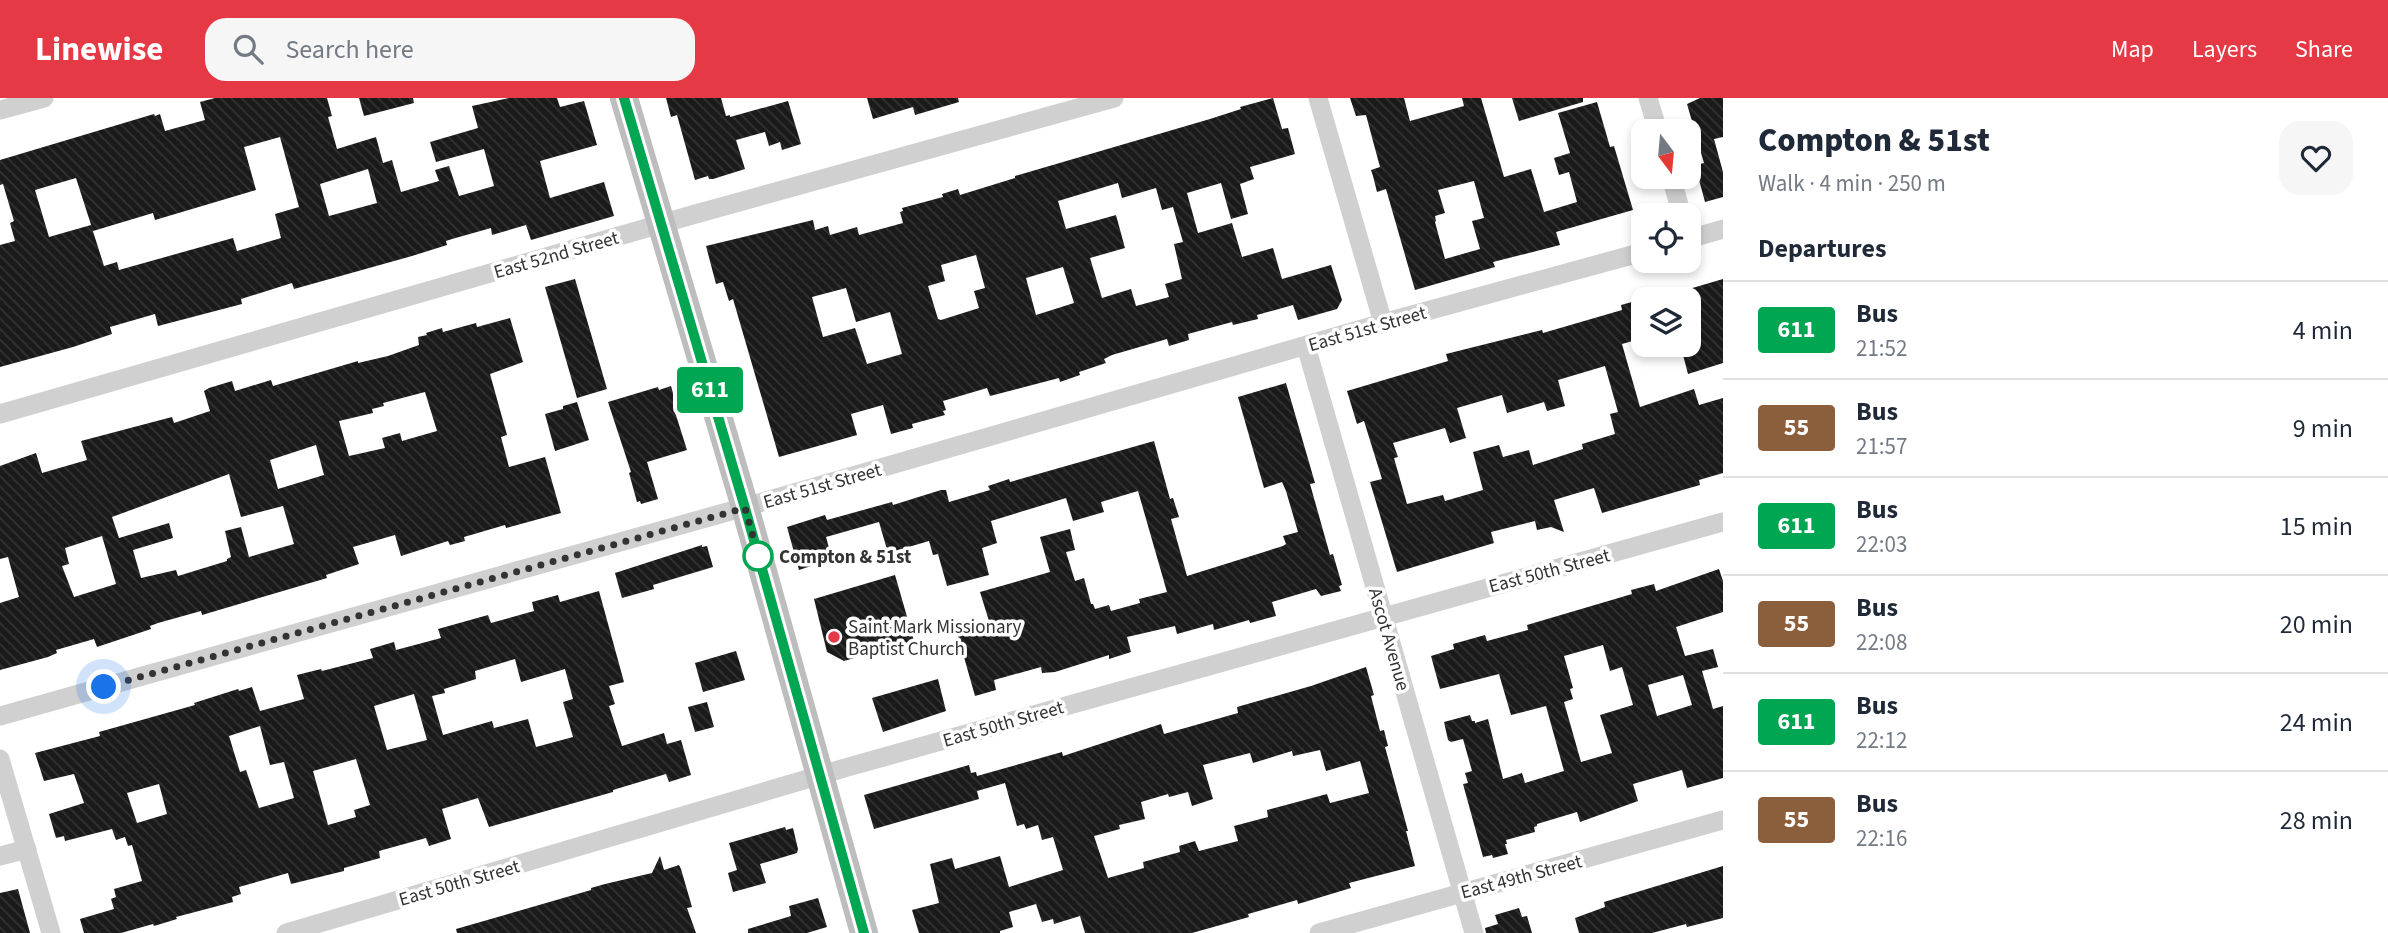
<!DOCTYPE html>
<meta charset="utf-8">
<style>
:root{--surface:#fff;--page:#f6f6f7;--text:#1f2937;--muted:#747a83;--line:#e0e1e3;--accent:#e63946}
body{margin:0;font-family:"Source Sans 3",sans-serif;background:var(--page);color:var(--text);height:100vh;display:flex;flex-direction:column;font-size:26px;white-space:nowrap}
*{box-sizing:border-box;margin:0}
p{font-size:23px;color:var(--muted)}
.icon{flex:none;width:38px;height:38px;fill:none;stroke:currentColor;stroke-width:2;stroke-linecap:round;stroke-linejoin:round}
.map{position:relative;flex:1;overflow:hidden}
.panel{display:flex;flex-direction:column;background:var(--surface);width:665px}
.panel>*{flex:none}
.badge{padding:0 14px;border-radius:5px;font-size:24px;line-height:46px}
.needle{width:46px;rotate:164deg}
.fabs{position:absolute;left:1631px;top:21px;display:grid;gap:14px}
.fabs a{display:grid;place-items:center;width:70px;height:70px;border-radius:14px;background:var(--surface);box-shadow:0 4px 10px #0003;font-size:35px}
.you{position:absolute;width:35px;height:35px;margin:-18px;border:5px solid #fff;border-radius:50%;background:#1a73e8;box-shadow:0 0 0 10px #1a73e833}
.map>.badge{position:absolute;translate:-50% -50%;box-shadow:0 0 0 4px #fff}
h2{padding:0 35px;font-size:26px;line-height:63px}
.round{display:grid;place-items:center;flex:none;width:74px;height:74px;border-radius:21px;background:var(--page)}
.headline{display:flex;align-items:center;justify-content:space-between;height:119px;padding:0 35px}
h1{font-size:33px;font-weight:800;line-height:52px}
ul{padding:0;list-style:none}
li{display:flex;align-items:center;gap:21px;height:98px;padding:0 35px;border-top:2px solid var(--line)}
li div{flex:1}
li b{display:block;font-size:26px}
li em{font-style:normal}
li .badge{min-width:77px;font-weight:700;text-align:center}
header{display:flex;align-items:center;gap:42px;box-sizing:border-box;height:98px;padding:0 35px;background:var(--accent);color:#fff}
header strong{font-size:33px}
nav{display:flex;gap:38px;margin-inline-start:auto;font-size:24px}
.search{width:490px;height:63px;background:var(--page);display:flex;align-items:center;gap:18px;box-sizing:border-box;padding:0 24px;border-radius:21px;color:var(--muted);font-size:26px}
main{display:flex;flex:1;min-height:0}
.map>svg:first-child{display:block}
</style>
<header>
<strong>Linewise</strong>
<div class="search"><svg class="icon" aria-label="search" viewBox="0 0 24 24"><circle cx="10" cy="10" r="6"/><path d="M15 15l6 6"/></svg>Search here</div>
<nav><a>Map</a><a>Layers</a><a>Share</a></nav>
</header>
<main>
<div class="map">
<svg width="1723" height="835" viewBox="0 0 1723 835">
<defs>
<pattern id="building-back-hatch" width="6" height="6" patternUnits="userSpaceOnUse" patternTransform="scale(1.75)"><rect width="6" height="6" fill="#1a1a1a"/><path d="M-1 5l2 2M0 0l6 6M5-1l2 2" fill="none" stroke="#333"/></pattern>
</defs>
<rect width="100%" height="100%" fill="#fff"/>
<g fill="url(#building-back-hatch)" fill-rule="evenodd">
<path d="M215,0H327L332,18L328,19L337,51L376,39L383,65L392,62L401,94L439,83L435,72L449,68L459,98L494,88L484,51L436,64L430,44L478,30L472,8L509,0H557L560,9L584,3L597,47L540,63L550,100L604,84L614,118L531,142L526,127L492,137L491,130L452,141L446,143L447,147L412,158L294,191L292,185L241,201L242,206L158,228L155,216L110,229L112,236L73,249L0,269V147L15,143L10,125L14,123L3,86L0,87V62L154,16L155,18L160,16L165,33L205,22L200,4ZM280,39L299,109L275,116L281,140L237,153L233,140L119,172L117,164L104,168L91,127L49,139L35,92L76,80L93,133L153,115L155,122L256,92L244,49ZM368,71L377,105L329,118L320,86Z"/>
<polygon points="359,0 413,0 414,5 364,18"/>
<polygon points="666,0 721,0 726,18 730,17 730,19 788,3 801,46 782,52 780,44 769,48 765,34 736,42 745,71 713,81 709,81 708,78 695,82 677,17 671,19"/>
<polygon points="867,0 958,0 959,4 915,17 913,9 873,21"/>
<path d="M1273,0L1282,31L1288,30L1295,56L1250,69L1254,81L1240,86L1248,116L1231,121L1221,85L1187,95L1198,135L1232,125L1242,159L1273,150L1282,181L1331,167L1342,202L1337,211L1298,222L1293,207L1257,217L1258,221L1233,227L1232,224L1188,236L1189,242L1169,248L1167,241L1112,257L1104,261L1106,265L1079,274L1080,277L1060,284L1059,280L990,298L987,290L943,303L946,312L943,313L945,317L912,326L913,330L891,336L883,307L851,316L857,337L779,359L733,201L729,203L723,184L716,186L706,148L813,122L815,132L828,128L830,137L857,129L859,137L903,125L900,114L903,113L902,110L943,99L942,96L958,91L960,97L1015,80V78L1210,21L1241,11L1240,9ZM1118,85L1122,100L1156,90L1162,112L1173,109L1183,144L1174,146L1182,181L1165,186L1169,199L1136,208L1131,191L1102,200L1090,160L1125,150L1116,117L1066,131L1058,103ZM976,157L985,190L974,193L979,210L941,222L938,221L928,188L945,183L941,167ZM1063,169L1074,205L1036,217L1026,180ZM846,190L856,224L890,214L902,256L867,266L855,230L823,239L812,199Z"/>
<path d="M1350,0H1404L1410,23L1464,8L1462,0H1481L1504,79L1531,71L1544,114L1577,104L1569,74L1559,77L1554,60L1570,55L1558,15L1597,4L1610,49L1614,48L1633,112L1556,134L1560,147L1493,164L1495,169L1415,192L1386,91L1377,94L1373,78L1371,72L1380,69L1366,17L1356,18ZM1474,83L1484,120L1472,123L1480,151L1445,161L1435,124L1436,123L1435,118L1445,115L1438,92Z"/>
<polygon points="1512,0 1583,0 1583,4 1519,23"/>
<polygon points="1700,0 1723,0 1723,39 1714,41 1723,74 1723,99 1705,104 1695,67 1704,65 1687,6"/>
<polygon points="575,181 607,291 577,300 545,189"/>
<polygon points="1723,181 1723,265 1688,276 1682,253 1689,251 1689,191"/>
<path d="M1643,201V240L1622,246L1640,309L1694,291L1699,307L1723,300V375L1699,382L1700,387L1602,415L1594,390L1554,402L1564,434L1551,429L1537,432L1535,423L1491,434L1494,445L1397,474L1370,384L1382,381L1364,323L1357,326L1347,293L1448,263L1446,256L1542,232L1543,235L1622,212L1621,207ZM1605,268L1618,314L1610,316L1615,336L1582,346L1583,351L1533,367L1529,352L1503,359L1499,347L1473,354L1483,392L1445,403L1443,397L1407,406L1394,360L1398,359L1393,345L1445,330L1450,345L1466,340L1457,310L1502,297L1507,315L1544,304L1547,313L1565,308L1558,282Z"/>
<path d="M510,220L523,264L490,276L507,337L501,339L509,369L545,359L561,415L506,430L505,427L464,439L465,443L450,447L448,443L401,458L395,437L353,449L359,466L326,477L327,480L202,517L201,513L158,525L150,528L151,531L97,549L94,541L56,552L57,555L48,559L0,572V505L19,499L8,459L0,461V368L36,355L42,375L87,362L81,343L172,319L174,325L210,313L204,293L209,290L232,283L235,293L271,282L273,288L358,263V265L388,258L419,247L418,239L427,237L426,235L442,230L443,234L476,225L477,229ZM425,294L437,333L402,343L400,335L382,340L385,350L349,358L339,323L373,315L372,311L384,308L383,305ZM316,347L324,377L278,391L270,362ZM229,376L241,419L283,408L294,446L249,459L241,429L225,433L231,459L227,461V463L178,478L176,472L141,480L133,452L173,440L169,425L119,440L112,419ZM102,438L116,486L74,499L62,468L69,466L65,450Z"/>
<polygon points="1286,285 1315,385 1310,386 1330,457 1333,456 1342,487 1339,488 1341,493 1321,498 1316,491 1272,504 1276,518 1250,525 1249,522 1214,532 1213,526 1177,536 1175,528 1127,539 1131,554 1109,561 1109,557 1055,574 1042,575 1041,569 994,582 996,592 975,598 958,538 965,536 964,530 989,523 980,494 1050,474 1040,439 1070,431 1075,452 1066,454 1075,483 1084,480 1091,506 1093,506 1095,511 1109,507 1111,513 1140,505 1139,501 1167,494 1138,393 1101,404 1104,414 1073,423 1066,400 991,423 997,445 982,450 989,477 947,488 938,456 933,457 929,443 888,455 879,424 826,439 832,461 799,472 787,429 825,417 827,422 892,404 893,407 941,392 946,392 949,404 990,392 988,388 1009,381 1010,384 1154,343 1170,401 1173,400 1179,419 1171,421 1187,478 1283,448 1286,446 1283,438 1298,434 1286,393 1282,384 1264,390 1238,299"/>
<polygon points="671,288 678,313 675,314 687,352 647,364 658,401 641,406 640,403 637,404 629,375 631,374 608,304 658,289 659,292"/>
<polygon points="577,304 589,342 555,353 545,316 563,311 563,308"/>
<polygon points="702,447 702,449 707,448 713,469 653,487 654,491 622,500 615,475"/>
<path d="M1719,471L1723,483V514L1676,529L1685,558L1713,551L1718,569L1702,573L1713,611L1723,608V680L1687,690L1682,672L1633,686L1638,703L1580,724L1577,714L1537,726V728L1534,729L1535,734L1506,742L1507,746H1505L1508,756L1493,760L1492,757L1483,759L1463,686L1468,685L1465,675L1472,673L1463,641L1451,644L1448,642L1444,624L1470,617L1472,623H1475V625L1488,621L1503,681L1522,675L1525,685L1564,673L1546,608L1511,617L1499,576L1440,591L1431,558L1454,551L1453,546L1485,537L1487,543L1528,532L1527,527L1632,496L1631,492L1654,486L1656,493ZM1603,547L1610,573L1622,569L1633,607L1600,617L1612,655L1581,664L1564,604L1573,601L1570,591L1573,590L1564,558ZM1683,577L1692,607L1657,618L1648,587Z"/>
<polygon points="895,477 914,543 844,563 827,554 814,501"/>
<path d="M599,493L624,584L609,588L615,606L609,608L622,648L664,635L667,646L681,642L691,677L669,684L666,676L613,692V694L489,729L478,700L442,711L451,741L429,748L426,740L379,753L380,760L344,770V773L291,786L288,775L239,789L241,796L232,799L233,804L176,819L177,821L154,828L153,826L121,835H84L80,821L114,811L111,801L116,799L114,791L142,783L132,747L128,748L125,739L116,742L112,731L65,743L64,738L56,740L49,716L84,705L74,676L44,683L35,655L100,638L99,634L195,607L194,605L238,591L239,593L252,589L260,613L304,601L297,577L321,571L322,573L373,560L370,551L394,544L396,552L441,540L438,531L488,517L491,525L534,513L532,504L558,497L560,504ZM515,561L521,584L565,571L573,601L563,604L573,639L536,649L528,621L494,630L492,623L443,637L432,598L445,595L444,591L476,581L475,573ZM414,596L427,642L387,652L374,608ZM260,628L270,667L284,664L294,700L259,710L246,672L240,674L229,638ZM356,661L370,707L354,712L356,719L328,727L313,673ZM159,686L167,716L137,725L127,695Z"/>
<polygon points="736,553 745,582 703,594 695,565"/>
<path d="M1366,569L1374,597L1371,598L1380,633L1384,632L1388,648L1385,649L1408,733H1406L1415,768L1349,785L1351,790L1298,806L1297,802L1248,816L1249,819L1192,835H1085L1080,818L1054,826L1053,821L1042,824L1036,806L1009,814L1013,829L1000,833V835H919L912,812L939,805L930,766L952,760L955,771L1000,758L1009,789L1063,772L1053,739L1042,742L1038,727L1026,731L1024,726L1017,728L1005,685L977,693L979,701L874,731L864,697L969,667L971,675L976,674L977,678L1062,654L1063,658L1161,626L1164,636L1238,615L1237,609L1311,588ZM1320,652L1326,673L1360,663L1369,695L1330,705L1327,696L1267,712L1268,719L1234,728L1238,743L1199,753L1195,743L1179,748L1180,754L1143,764L1144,770L1108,780L1094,738L1120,731L1119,727L1145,721L1141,704L1168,696L1169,699L1188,694L1192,708L1213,701L1203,667L1250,655L1253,665L1292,653L1293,658Z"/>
<polygon points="938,581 946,613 883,634 872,600"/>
<polygon points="707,604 714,629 695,634 688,609"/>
<polygon points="785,729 786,732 793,730 798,751 797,755 760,766 766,785 733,794 728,775 737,772 729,745"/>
<polygon points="660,758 664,772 679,767 681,771 692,809 687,810 696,835 457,835 456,831 591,792 591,790 605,786 652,775"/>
<polygon points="1723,768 1723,820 1687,829 1686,826 1652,835 1579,835 1575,820 1605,809 1604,804"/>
<polygon points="18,791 30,835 0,835 0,795"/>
<polygon points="818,800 827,829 807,835 748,835 748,831 791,818 789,808"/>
<polygon points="1519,810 1522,819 1527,818 1532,835 1486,835 1485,830 1498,826 1495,817"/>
</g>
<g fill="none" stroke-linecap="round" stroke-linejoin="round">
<g stroke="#d0d0d0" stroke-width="19">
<polyline points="1318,0 1383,225"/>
<polyline points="1648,0 1658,33"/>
<polyline points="0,12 44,0"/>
<polyline points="1671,79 1682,117"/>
<polyline points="1689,141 1723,131"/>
<polyline points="1306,248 1474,835"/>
<polyline points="0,316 692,117 1114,0"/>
<polyline points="0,618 745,409 1383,225 1643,154"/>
<polyline points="0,661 51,835"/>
<polyline points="0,758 27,751"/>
<polyline points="286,835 848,669 1723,424"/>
<polyline points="1319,835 1723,722"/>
</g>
<polyline stroke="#bdbdbd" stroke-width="28" points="624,0 745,409 864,835"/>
</g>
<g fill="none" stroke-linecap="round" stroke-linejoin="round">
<g stroke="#fff" stroke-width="16">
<polyline id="line" points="624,0 745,410 864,835"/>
</g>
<use href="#line" stroke="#00a651" stroke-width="10"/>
<polyline stroke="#333" stroke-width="7" stroke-dasharray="0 12.6" points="104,589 745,410 760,463 758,458"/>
</g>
<circle fill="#fff" stroke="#00a651" stroke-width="3.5" cx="758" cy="458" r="14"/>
<circle fill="#e63946" stroke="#fff" stroke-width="2.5" cx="834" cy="539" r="7"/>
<g text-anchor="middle" stroke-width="7" stroke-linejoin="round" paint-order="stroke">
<g font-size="19" fill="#333" stroke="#fff">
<text transform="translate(556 156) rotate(-16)" y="7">East 52nd Street</text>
<text transform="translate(1367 230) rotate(-16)" y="7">East 51st Street</text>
<text transform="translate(822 387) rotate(-16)" y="7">East 51st Street</text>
<text transform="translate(1549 472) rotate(-15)" y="7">East 50th Street</text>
<text transform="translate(1390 541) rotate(74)" y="7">Ascot Avenue</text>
<text transform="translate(1003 625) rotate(-16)" y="7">East 50th Street</text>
<text transform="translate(1521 778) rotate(-15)" y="7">East 49th Street</text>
<text transform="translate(459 784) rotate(-16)" y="7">East 50th Street</text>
</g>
<g font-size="19" font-weight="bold" fill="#333" stroke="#fff" text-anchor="start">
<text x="779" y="465">Compton &amp; 51st</text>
</g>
<g font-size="19" fill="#333" stroke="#fff" text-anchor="start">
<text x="848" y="535">Saint Mark Missionary<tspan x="848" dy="22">Baptist Church</tspan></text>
</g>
</g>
</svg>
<div class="fabs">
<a><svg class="needle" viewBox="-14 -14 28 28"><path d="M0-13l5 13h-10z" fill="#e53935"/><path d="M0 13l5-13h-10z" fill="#747a83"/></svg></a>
<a><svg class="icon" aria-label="locate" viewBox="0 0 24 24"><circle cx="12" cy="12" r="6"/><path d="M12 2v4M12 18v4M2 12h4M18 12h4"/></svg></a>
<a><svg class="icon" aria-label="layers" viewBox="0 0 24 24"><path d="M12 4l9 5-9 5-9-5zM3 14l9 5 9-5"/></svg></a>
</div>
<div class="you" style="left:104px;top:589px"></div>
<b class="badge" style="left:710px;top:292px;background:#00a651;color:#fff">611</b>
</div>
<section class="panel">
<div class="headline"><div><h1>Compton &amp; 51st</h1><p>Walk · 4 min · 250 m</p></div><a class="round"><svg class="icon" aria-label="heart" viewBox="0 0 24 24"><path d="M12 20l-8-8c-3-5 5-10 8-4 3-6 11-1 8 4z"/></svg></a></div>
<h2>Departures</h2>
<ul>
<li><span class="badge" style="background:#00a651;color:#fff">611</span><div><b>Bus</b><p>21:52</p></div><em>4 min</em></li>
<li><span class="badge" style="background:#8b5e3c;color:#fff">55</span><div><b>Bus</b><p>21:57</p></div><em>9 min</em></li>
<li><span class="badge" style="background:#00a651;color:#fff">611</span><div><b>Bus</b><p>22:03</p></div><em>15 min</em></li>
<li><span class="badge" style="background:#8b5e3c;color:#fff">55</span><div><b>Bus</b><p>22:08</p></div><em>20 min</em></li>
<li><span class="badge" style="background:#00a651;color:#fff">611</span><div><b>Bus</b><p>22:12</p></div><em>24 min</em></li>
<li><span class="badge" style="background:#8b5e3c;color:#fff">55</span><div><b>Bus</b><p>22:16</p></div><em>28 min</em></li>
</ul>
</section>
</main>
